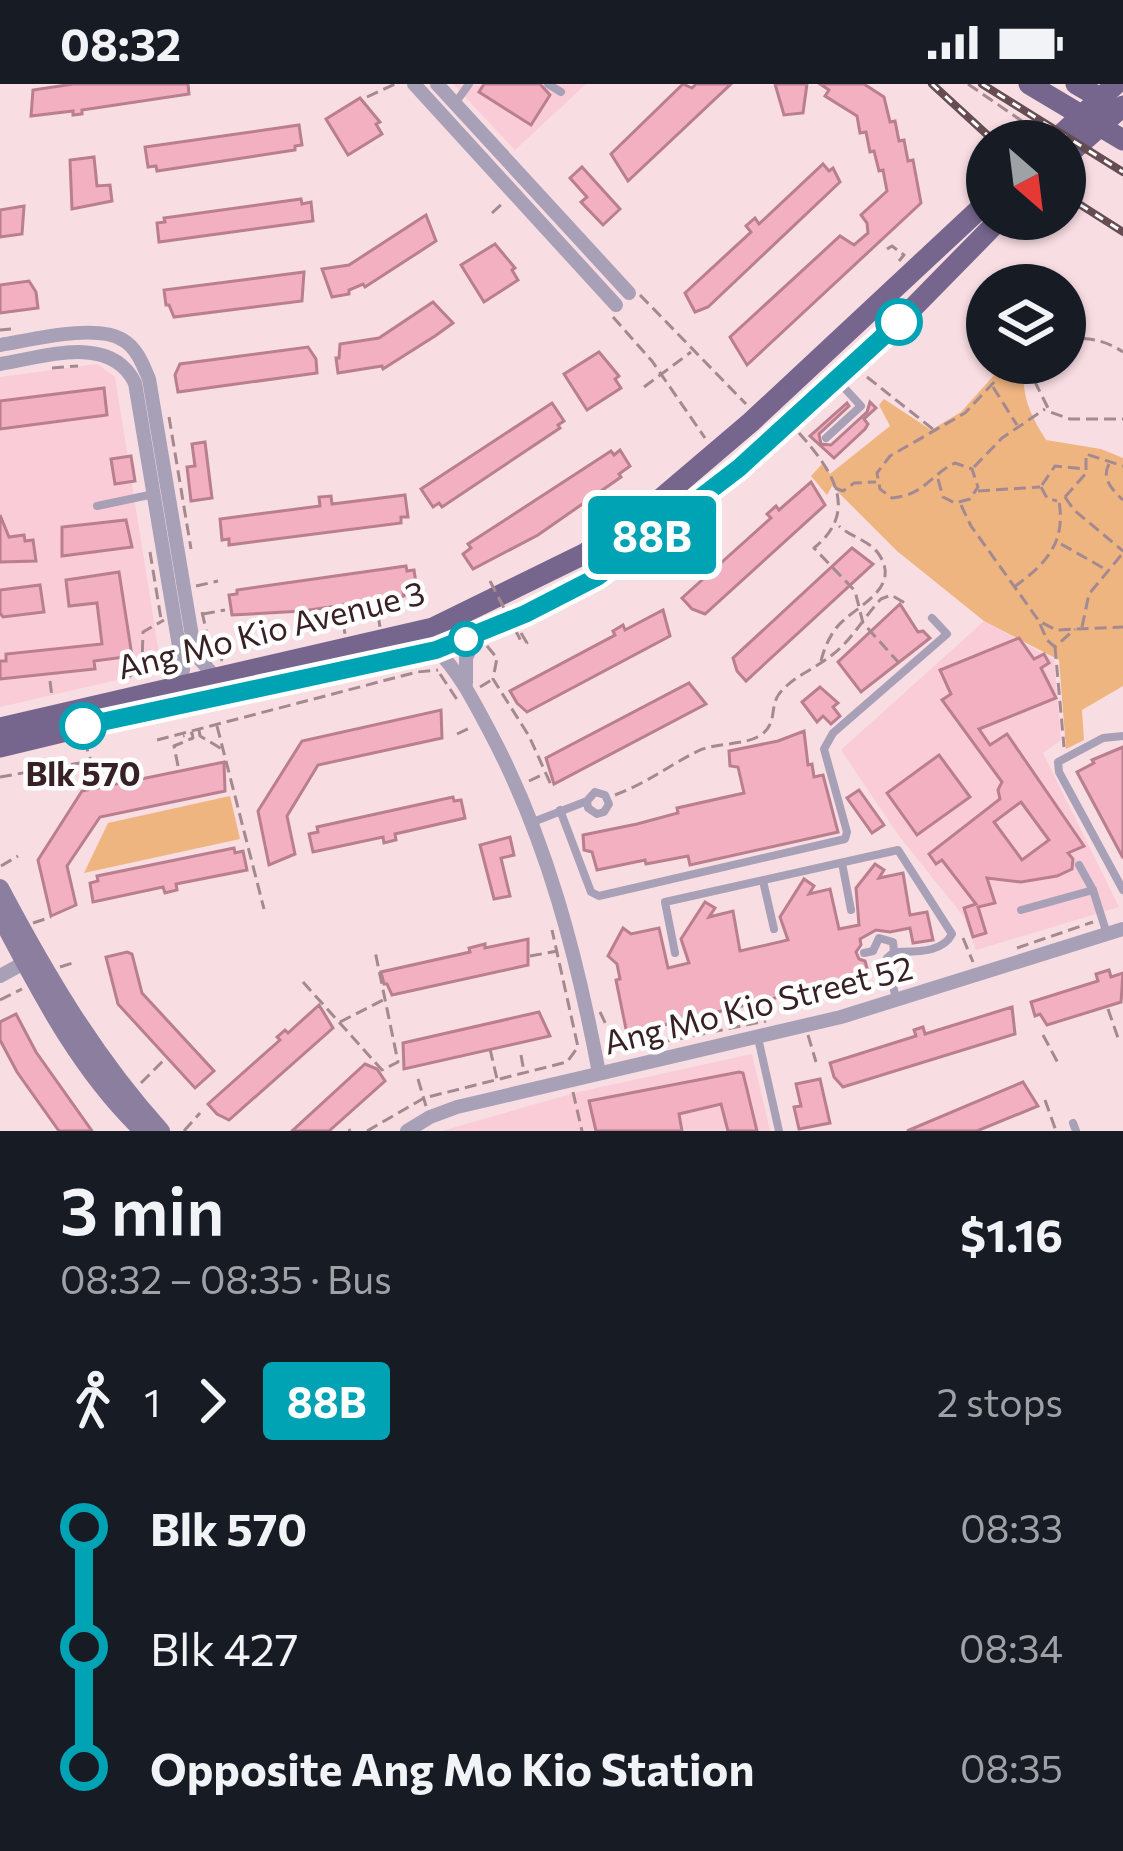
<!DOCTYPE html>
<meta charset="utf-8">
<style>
:root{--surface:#171b24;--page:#20242c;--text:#f1f3f6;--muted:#9ea1a6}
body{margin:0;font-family:Commissioner,sans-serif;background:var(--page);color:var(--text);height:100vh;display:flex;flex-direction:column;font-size:45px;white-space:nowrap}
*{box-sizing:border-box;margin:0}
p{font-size:39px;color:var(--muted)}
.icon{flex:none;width:66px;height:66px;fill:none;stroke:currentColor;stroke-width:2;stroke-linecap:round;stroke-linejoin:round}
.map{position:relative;height:1047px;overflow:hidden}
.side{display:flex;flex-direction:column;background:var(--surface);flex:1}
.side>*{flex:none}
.badge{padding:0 24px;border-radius:9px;font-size:42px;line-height:78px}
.needle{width:78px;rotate:152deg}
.buttons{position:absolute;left:966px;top:36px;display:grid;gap:24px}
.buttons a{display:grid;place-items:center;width:120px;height:120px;border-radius:50%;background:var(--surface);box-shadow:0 3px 9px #0004;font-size:60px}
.map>.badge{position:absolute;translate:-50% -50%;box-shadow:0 0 0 6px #fff}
.legs{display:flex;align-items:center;gap:18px;height:132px;padding:0 60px;font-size:39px}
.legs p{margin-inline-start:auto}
.summary{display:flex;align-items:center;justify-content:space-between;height:204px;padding:0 60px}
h1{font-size:66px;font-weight:600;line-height:90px}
ul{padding:0 60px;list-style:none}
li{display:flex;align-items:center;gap:42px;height:120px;font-size:45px}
li i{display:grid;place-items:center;width:18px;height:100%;margin:0 15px;background:currentColor}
li i::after{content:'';width:30px;height:30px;margin:-15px;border:9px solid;border-radius:50%;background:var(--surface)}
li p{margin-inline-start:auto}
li:first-child i{background:linear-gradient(#0000 50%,currentColor 0)}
li:last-child i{background:linear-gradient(currentColor 50%,#0000 0)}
.status{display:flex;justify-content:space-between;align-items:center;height:84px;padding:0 60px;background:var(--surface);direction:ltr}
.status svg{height:33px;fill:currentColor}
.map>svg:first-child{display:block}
</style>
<div class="status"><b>08:32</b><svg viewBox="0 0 49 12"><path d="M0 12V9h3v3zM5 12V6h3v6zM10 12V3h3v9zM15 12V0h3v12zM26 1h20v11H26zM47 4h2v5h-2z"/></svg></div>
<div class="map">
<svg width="1123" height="1047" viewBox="0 0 1123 1047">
<rect width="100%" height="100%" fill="#f8dde3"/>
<g fill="#f9ccd7">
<polygon points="453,0 586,0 515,66"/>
<polygon points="97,280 115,293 159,570 147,589 0,623 0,293"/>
<polygon points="984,537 1054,576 1061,656 1043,669 1119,823 976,866 964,833 899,752 841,666"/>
<polygon points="752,970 770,1047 442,1047 574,1009"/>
</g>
<g fill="#efb581">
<path d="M1005,279H1026C1019,308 1030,331 1046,356L1101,365L1123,374V602L1082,626L1084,656L1066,665L1059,576L984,537L897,467L832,402L827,411L811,392L823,379L830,390L890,342L879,321L884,315L931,346L961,328Z"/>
<polygon points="230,712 240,755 84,789 108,739"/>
</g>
<g fill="#f2b0c0" stroke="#ba7f8e" stroke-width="3" fill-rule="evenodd">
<polygon points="73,0 188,0 189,10 82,26 82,30 73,31 73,27 31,32 33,6"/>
<polygon points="484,0 540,0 550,11 531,41 479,8"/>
<polygon points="683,0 692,4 696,0 731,0 628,97 611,70"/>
<polygon points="775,0 807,0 803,29 784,31"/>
<polygon points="820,0 864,0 884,13 890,38 895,37 899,57 904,56 908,77 913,76 921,119 747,281 730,253 840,152 854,161 868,149 867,139 861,131 887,107 883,86 879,87 874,67 870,68 866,48 860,49 857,32 825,12 829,6"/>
<polygon points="360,14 380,38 376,40 382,50 348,71 326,35"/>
<polygon points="299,41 302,61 295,62 295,66 157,87 156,82 148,83 145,63"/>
<polygon points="94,73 97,102 110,101 112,117 72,125 70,76"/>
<polygon points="823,80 829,87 833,84 840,98 708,223 695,228 685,209 751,148 746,142 755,134 759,140"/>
<polygon points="582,83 620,125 603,141 581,118 587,113 570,94"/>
<polygon points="301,115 302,120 311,118 313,137 159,158 157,139 165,138 164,134"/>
<polygon points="24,122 22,150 0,153 0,126"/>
<polygon points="426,131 436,157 365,203 363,200 349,206 349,210 332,213 322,185 349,181"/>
<polygon points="495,160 515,184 512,186 518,196 484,218 461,181"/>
<polygon points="304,188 302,217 174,233 169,221 166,221 164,206"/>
<polygon points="29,197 36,208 38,224 0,229 0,201"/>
<polygon points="433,218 453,239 435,252 383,285 382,282 338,289 336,274 339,274 340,260 379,254"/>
<polygon points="308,263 316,275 317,289 178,308 175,291 180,280"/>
<polygon points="599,268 619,292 615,295 621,304 587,326 564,290"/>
<polygon points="104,304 107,331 0,345 0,317"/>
<polygon points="870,318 876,324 864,335 868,340 865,345 834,374 810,352 847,319 849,322 819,350 821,360 831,361 867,328"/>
<polygon points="552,319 564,337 558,341 560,344 442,423 439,419 433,423 421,405"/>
<polygon points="205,358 212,414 191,417 187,383 195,382 192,360"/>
<polygon points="620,366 630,382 619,390 621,393 538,451 473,485 463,470 471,464 468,460 611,367 614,371"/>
<polygon points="131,372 135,397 115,400 111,375"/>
<polygon points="811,398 825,421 705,530 692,525 682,514 771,434 767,430 776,422 779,426"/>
<polygon points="405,411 408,433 401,433 401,439 229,461 229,455 222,456 220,435 320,422 319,413 331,412 332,420"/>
<polygon points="0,431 9,453 24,451 25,457 33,456 36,477 0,478"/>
<polygon points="126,436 132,463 62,472 62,443"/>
<polygon points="852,464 873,480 746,597 737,587 733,574"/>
<polygon points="406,482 407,487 414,486 417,506 403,508 404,512 303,527 232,531 229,511 237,510 237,506"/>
<polygon points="119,488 132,572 94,577 95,585 0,595 0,577 6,577 6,570 102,560 97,519 69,522 66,496"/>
<polygon points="40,501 44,528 3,533 0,529 0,506"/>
<polygon points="900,520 918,548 923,547 930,554 861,608 838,578"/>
<polygon points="663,526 670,552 527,628 517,619 510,607 615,551 613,547 623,541 625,546"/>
<path d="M1019,554L1034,575L1044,570L1049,579L1041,584L1056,614L979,645L990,661L1007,650L1084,762L1068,769L1073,775L1072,785L1057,792L1021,798L987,794L995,819L978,823L986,849L973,853L964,824L976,820L942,776L936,780L929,770L1000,715L998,706L1002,698L942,616L951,610L940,586ZM1021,718L1049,756L1022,776L994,738Z"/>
<polygon points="689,599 706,620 554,700 546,674"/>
<polygon points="820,603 838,619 833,623 840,632 831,640 823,632 817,638 802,618"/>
<polygon points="441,626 442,654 318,681 287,732 295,770 269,781 258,727 302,657"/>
<polygon points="804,647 808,681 812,680 814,693 823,691 838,748 690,781 688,772 646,780 645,776 597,786 592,768 584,766 583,751 637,740 678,729 677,724 744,709 738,683 730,682 729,667 778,657"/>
<polygon points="1123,663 1123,774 1077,688 1094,679 1092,676"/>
<polygon points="939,671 970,713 917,751 887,709"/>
<polygon points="224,678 225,707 100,733 67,782 76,821 51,832 38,776 82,707"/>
<polygon points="859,706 884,741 872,749 847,714"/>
<polygon points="453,713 454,717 461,716 465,734 395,750 396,756 384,759 383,753 313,768 309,750 318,748 317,743"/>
<polygon points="510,753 514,771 501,774 510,812 494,815 480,761"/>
<polygon points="234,764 235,769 243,767 247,786 176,800 177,806 165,809 163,803 93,818 90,799 98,797 97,792"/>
<polygon points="875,780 884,786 879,794 903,789 910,831 927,828 933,856 913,859 910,844 890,848 876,846 860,855 861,861 856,868 859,875 865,877 869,891 627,950 616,896 620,895 617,880 608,872 623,844 631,850 659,844 668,884 689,879 681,855 705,818 715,824 709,833 733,827 740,867 788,856 780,833 804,795 814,802 809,810 830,805 839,845 859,841 856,804"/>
<polygon points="528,855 528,881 392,911 387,900 384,900 381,888 470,868 469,864 485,860 485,864"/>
<polygon points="127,868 132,870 142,909 214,987 195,1004 118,920 106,873"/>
<polygon points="1109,886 1111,893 1123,889 1121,918 1047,941 1040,930 1035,932 1031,918 1098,897 1096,890"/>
<polygon points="319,921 333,944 229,1036 217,1030 208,1020 280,956 277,953 285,946 288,949"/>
<polygon points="1012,923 1015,950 843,1003 834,993 830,979 916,952 914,946 923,943 925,950"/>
<polygon points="539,928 550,952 404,985 403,959"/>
<polygon points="16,930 36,968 92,1047 59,1047 17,988 0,956 0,938"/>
<polygon points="365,980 377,985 385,997 329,1047 292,1047"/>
<polygon points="739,988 743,989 757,1047 728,1047 721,1020 679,1030 682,1047 596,1047 589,1017"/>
<polygon points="820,995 830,1039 799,1045 794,1023 801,1022 796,1000"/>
<polygon points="1023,998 1038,1022 977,1047 907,1047"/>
</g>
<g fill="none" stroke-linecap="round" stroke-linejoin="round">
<g stroke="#a48a90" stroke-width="3" stroke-dasharray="12 6" stroke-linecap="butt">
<polyline points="968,0 1035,46 1041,46"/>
<polyline points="367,13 395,0"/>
<polyline points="492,129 504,118"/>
<polyline points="887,165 892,162 904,171 899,177"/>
<polyline points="640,211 746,320"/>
<polyline points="613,233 652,277 705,354"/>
<polyline points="0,246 11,245"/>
<path d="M1065,256C1086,252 1105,256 1123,268"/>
<polyline points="1038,279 1035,298 1050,328 1070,335 1123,335"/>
<polyline points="52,284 78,282"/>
<polyline points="867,293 934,346"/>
<polyline points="644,303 691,268"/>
<polyline points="993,303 1017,341"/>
<polyline points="169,333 191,465"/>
<path d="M799,349C831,385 861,426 814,464L855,507L863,539L899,579"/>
<path d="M1109,380C1101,394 1112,406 1123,416"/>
<polyline points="974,383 1002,354 1045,325"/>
<polyline points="1086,386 1086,370 1123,382"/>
<path d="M938,395L943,413L955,419L970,415L978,403L972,385L955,379C931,390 925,411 892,414L880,405L877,389L890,372L965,329L1012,279"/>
<polyline points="1042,401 1055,382 1085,385"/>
<polyline points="1041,403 1047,414 1057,417"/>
<polyline points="835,404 843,407 854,399 876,398"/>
<polyline points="978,407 1040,403"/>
<polyline points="1065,413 1074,426 1123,467"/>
<polyline points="1065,413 1088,387"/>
<polyline points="961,421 971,442 1039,537 1056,546 1123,543"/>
<polyline points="1061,460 1105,485"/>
<polyline points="150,468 161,535"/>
<polyline points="196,502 218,497"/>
<path d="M1014,503C1046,480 1066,459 1059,417"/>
<polyline points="202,528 212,572 223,576"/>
<polyline points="203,530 225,526"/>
<polyline points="378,531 380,543"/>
<polyline points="343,538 345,550"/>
<polyline points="1040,540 1047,556 1055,563 1075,545"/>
<polyline points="1082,543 1089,510 1123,469"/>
<polyline points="521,549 527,559 523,561"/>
<polyline points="487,562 497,574 493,595 529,652 552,703"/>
<polyline points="1055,563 1064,663"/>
<path d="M821,577C824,565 829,553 837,543C854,522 904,505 878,469C868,456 851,453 839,442"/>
<polyline points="440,590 458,617"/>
<polyline points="50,597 52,613"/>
<polyline points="125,597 142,580 143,548 164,536"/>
<polyline points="480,603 493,595"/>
<polyline points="217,642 264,825"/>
<polyline points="199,646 200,652 222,665"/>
<polyline points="457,650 472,643"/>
<polyline points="84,656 100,704"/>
<polyline points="157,656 417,588 438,586"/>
<polyline points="178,682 174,662 193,654 192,649 183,652"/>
<polyline points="0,693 91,677"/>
<polyline points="529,697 546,689"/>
<path d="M615,711C649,698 668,682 698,667C717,658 744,662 761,651C778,639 769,624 779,610C793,592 815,585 832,571C852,556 864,533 881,515L891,511L905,519"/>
<polyline points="1,782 18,772"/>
<polyline points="33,839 51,833"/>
<polyline points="963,854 973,878"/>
<polyline points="1017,864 1093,838"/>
<polyline points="530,872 558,867"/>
<polyline points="60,883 76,878"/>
<polyline points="303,898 382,986 398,978 375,867"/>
<polyline points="0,916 22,905"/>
<polyline points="1108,925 1118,954"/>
<polyline points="600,928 614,957"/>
<polyline points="340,938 383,916"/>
<polyline points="808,951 816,978"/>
<polyline points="1043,951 1058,979"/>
<polyline points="607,960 614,959 624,966 766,937"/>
<polyline points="490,965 497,995"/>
<polyline points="521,971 524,988"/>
<polyline points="418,995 426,1022"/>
<polyline points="141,999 165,975"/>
<polyline points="573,1008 582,1047"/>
<polyline points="1045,1016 1056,1047"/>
<polyline points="349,1045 350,1047"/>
<polyline points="184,1047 200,1029"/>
<polyline points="367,1047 424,1014 567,978 578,963 552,846"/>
</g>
<g stroke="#a8a0b7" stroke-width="8">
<polyline points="548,0 561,8"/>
<polyline points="456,18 469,0"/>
<polyline points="826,354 861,322 838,297"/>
<polyline points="97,422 154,410"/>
<polyline points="1123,652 1103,654 1058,678 1059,688 1123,806"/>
<polyline points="560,726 591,808 599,812 845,755 847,748 824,665 833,649 947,550 932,534"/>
<polyline points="533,738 587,717 595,708 605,711 609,720 604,728 597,730 588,724 587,717"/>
<polyline points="842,779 851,826"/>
<polyline points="1079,781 1093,806 1107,850"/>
<polyline points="763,797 774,845"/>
<polyline points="1021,826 1093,806"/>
<path d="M675,869L665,818L898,766L952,850C942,870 914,867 894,868"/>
<polyline points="864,869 873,867 879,854 893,858 894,868 887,874 896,915"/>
<polyline points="758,954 779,1047"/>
<polyline points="1073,1039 1076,1047"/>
</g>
<g stroke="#a8a0b7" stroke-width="14">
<polyline points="414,0 616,221"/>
<polyline points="437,0 629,209"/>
<path d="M0,261C31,256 96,239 123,256C137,264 143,281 149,295L195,570L217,595"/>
<path d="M0,280C44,273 111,249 135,299L183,586L172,605"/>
<path d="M436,565C460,589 475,620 491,650C547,756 577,872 599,989"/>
<polyline points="466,599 466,574 477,551"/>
<polyline points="0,892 33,874"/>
<polyline points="407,1047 430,1033 457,1023 841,933 1123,845"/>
</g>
<g stroke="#8b7e9f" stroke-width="18">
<path d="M0,804C46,891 95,974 161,1047"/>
<path d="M0,832C40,908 80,987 143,1047"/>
</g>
<g stroke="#76668e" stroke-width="21">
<polyline points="1029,0 1123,56"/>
<polyline points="1076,0 1107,18"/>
<polyline points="1054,57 1116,0"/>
<polyline points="1065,73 1123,22"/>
<polyline points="0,644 433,544 584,470 637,435 751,338 987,118"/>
<polyline points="0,663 191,617 436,565 525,529 597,493 776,352 899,238 1000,135"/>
</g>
<g stroke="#654d53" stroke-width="8">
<g id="rail">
<polyline points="932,0 994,57"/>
<polyline points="982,0 1123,88"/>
<polyline points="1065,111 1123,148"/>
</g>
</g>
<use href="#rail" stroke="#fff" stroke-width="3" stroke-dasharray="9" stroke-linecap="butt"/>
<polyline stroke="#a48a90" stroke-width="3" stroke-dasharray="12 6" stroke-linecap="butt" points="490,497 523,561"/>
</g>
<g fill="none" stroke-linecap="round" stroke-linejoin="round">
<g stroke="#fff" stroke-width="27">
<polyline id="line-1" points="83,642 436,566 525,530 597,493 739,384 899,238"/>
</g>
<use href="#line-1" stroke="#00a3b4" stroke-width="18"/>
</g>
<g fill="#fff" stroke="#00a3b4" stroke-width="6">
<circle cx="899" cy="238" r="21"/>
<circle cx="466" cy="555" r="15"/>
<circle cx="83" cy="642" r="21"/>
</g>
<g text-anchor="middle" stroke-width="9" stroke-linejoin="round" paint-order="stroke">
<g font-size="33" fill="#372026" stroke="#fff">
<text transform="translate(271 546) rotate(-14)" y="12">Ang Mo Kio Avenue 3</text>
<text transform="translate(758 921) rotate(-14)" y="12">Ang Mo Kio Street 52</text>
</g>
<g font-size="33" font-weight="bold" fill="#372026" stroke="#fff">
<text x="83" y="702">Blk 570</text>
</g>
</g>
</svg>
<div class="buttons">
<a><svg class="needle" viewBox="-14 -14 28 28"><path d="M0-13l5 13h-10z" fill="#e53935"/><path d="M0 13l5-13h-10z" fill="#9ea1a6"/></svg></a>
<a><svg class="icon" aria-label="layers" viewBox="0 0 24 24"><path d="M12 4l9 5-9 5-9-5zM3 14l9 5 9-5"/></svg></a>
</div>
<b class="badge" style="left:652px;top:451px;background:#00a3b4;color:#fff">88B</b>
</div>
<section class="side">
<div class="summary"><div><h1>3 min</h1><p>08:32 – 08:35 · Bus</p></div><b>$1.16</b></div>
<div class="legs"><svg class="icon" aria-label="walk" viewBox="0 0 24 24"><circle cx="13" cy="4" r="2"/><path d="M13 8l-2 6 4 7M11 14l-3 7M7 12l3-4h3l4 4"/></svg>1<svg class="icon" aria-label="forward" viewBox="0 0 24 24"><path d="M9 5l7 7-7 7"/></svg><b class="badge" style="background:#00a3b4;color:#fff">88B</b><p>2 stops</p></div>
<ul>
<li><i style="color:#00a3b4"></i><b>Blk 570</b><p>08:33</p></li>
<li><i style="color:#00a3b4"></i><span>Blk 427</span><p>08:34</p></li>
<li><i style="color:#00a3b4"></i><b>Opposite Ang Mo Kio Station</b><p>08:35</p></li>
</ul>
</section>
